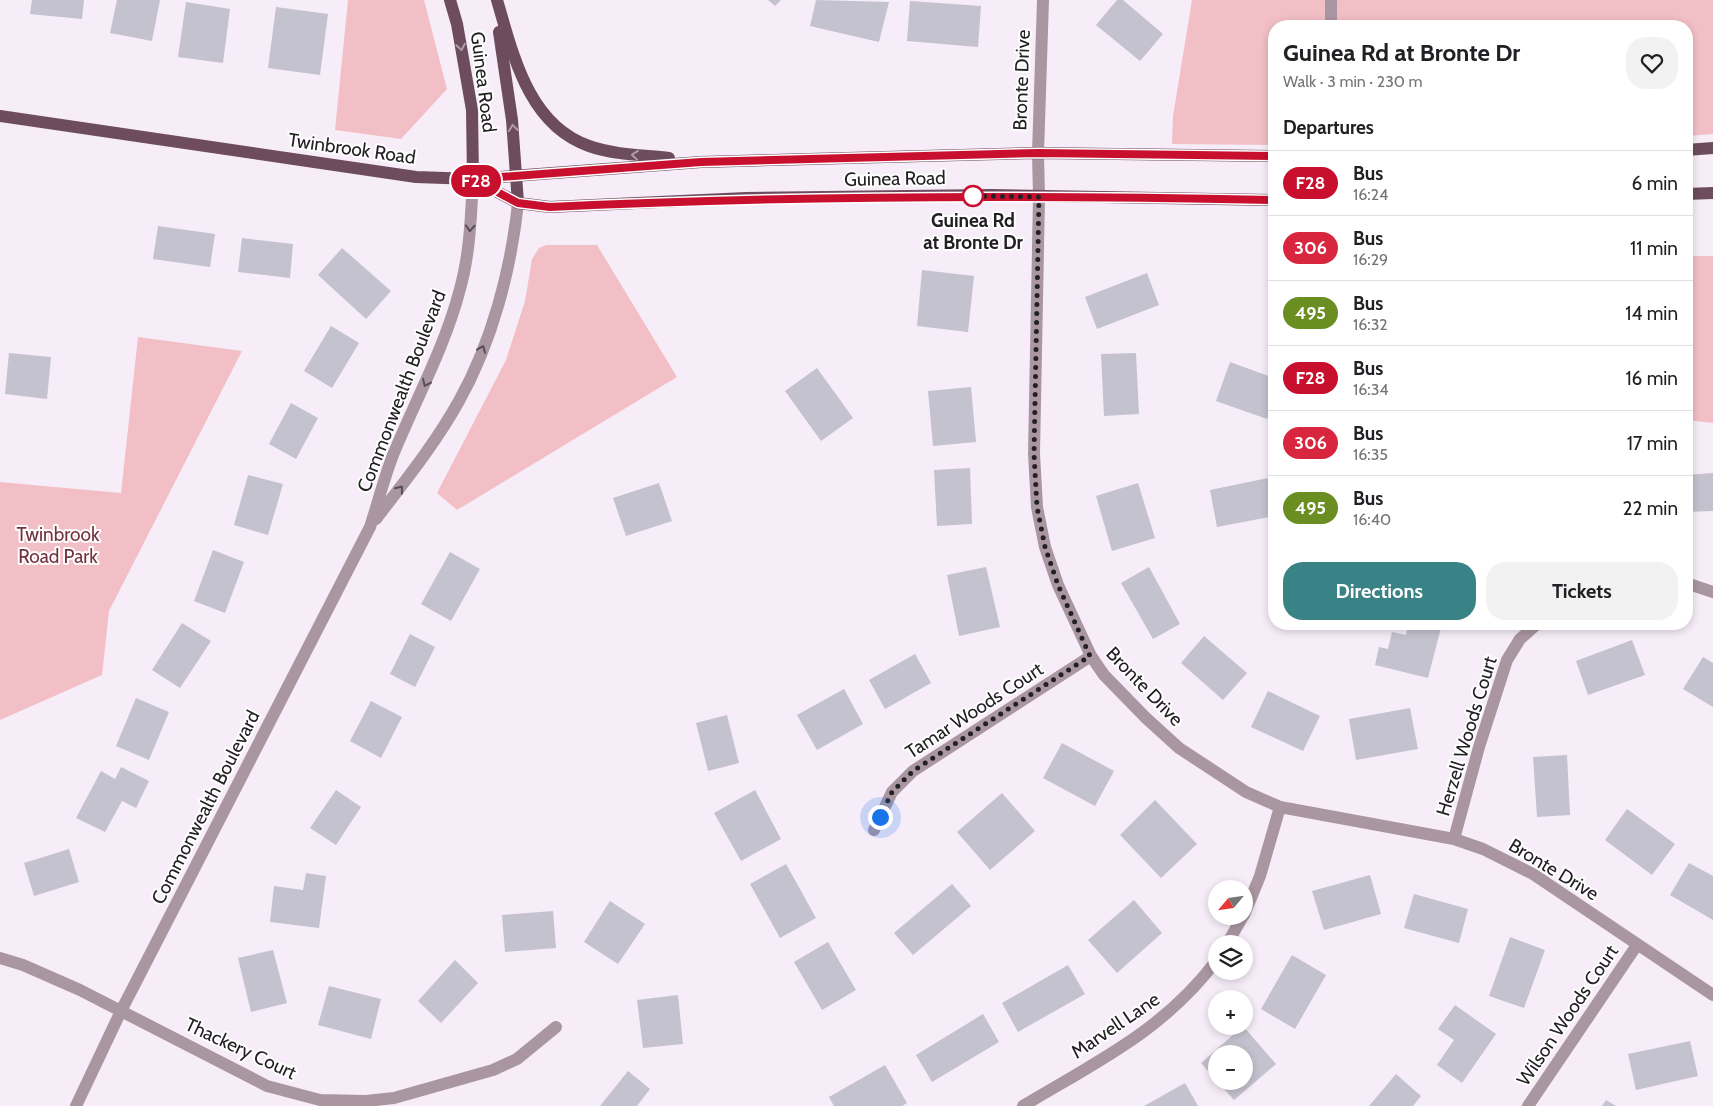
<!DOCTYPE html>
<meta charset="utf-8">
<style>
:root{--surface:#fff;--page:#f2f2f2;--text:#202124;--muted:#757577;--line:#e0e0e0;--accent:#398285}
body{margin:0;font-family:Cabin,sans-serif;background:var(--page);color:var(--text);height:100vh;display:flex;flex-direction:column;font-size:19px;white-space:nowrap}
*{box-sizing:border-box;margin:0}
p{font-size:16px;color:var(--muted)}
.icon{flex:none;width:28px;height:28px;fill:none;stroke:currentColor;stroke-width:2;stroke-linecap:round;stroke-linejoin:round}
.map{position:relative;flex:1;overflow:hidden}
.panel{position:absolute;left:1268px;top:20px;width:425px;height:610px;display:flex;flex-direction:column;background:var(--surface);border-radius:20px;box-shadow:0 2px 8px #0003}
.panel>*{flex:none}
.badge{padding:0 10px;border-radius:16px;font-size:18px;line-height:32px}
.needle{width:32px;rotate:241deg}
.fabs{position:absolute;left:1208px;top:880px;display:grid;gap:10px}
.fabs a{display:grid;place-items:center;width:45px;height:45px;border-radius:50%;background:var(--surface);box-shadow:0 2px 8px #0003;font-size:25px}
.you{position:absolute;width:25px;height:25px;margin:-12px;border:4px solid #fff;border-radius:50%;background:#1a73e8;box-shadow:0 0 0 8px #1a73e833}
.map>.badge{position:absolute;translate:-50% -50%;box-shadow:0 0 0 2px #fff}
h2{padding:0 15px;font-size:19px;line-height:45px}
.round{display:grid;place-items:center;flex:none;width:52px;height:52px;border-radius:20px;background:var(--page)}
.overview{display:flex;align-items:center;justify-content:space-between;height:85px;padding:0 15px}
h1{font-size:24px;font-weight:700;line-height:38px}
.action{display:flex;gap:10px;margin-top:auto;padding:10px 15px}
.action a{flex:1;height:58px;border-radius:20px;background:var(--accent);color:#fff;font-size:20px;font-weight:700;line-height:58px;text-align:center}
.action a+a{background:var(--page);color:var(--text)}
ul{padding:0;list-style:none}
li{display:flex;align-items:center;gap:15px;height:65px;padding:0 15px;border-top:1px solid var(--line)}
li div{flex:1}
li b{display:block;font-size:19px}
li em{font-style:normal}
li .badge{min-width:55px;font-weight:700;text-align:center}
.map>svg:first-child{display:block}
</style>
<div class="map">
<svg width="1713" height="1106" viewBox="0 0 1713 1106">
<rect width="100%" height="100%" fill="#f6edf8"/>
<g fill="#f3bfc6">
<polygon points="348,0 424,0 447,89 401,139 335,130"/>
<polygon points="1192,0 1713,0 1713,134 1686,136 1686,26 1274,26 1274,145 1172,144 1173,116"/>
<polygon points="546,245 597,245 677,377 457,510 437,493 506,360 525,301 532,259 539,248"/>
<polygon points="1686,256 1713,256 1713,423 1686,420"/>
<polygon points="138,337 242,351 109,611 102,675 0,720 0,482 121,493"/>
</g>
<g fill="#c4c2ce">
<polygon points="32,0 84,0 82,19 30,14"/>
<polygon points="117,0 160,0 152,41 110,33"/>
<polygon points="768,0 781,0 775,6"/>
<polygon points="816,0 889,2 879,42 810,26"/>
<polygon points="1117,0 1123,0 1163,34 1140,61 1096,25"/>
<polygon points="910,1 981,6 978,47 907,41"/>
<polygon points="186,2 230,9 223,63 178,57"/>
<polygon points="276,7 328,14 320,75 268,68"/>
<polygon points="158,226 215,234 210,267 153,259"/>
<polygon points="242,238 293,244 290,278 238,272"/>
<polygon points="342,248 391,291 366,319 318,275"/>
<polygon points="922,270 974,276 968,332 917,326"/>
<polygon points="1147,273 1159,305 1097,329 1085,297"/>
<polygon points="331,326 359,343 332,388 304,371"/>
<polygon points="9,353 51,357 47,399 5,394"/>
<polygon points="1136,353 1139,414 1104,416 1101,354"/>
<polygon points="1230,362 1274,378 1274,402 1267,419 1216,401"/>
<polygon points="817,368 853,418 821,441 785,391"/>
<polygon points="971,387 976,442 933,446 928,391"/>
<polygon points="291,403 318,418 296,459 269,444"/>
<polygon points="970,468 972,524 937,526 934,470"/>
<polygon points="1713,473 1713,511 1686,512 1686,475"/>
<polygon points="248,475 283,484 268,535 234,525"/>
<polygon points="1268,478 1274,516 1217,527 1210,490"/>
<polygon points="659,483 672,521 626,536 613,498"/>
<polygon points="1138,483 1155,538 1112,551 1096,496"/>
<polygon points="213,550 244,562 225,613 194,601"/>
<polygon points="450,552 480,569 451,621 421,604"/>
<polygon points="986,567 1000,627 959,636 947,575"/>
<polygon points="1149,567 1180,624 1153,639 1121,583"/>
<polygon points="182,623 211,641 180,688 152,670"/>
<polygon points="1408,624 1442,624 1428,678 1375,665 1379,647 1388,649 1392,632 1406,635"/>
<polygon points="410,634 435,647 415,687 390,674"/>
<polygon points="1204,636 1247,673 1223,700 1181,663"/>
<polygon points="1632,640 1645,675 1588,695 1576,661"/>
<polygon points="915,654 931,683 885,709 869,680"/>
<polygon points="1703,657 1713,663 1713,707 1683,689"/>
<polygon points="844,689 863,724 817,750 797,715"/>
<polygon points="1268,691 1320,716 1303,751 1251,727"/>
<polygon points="136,698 169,712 149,760 116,746"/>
<polygon points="371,701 402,717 381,758 350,741"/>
<polygon points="1410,708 1418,749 1356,760 1349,719"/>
<polygon points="727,715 739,763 708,771 696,723"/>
<polygon points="1062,743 1114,771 1095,806 1043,778"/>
<polygon points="1567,755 1570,815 1537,817 1533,757"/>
<polygon points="121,767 149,781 136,808 122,801 105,832 76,818 101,771 115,779"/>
<polygon points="336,790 361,807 336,845 310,828"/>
<polygon points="755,790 781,839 741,861 714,813"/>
<polygon points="1002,793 1035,831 990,870 957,832"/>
<polygon points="1155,800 1197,844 1161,878 1120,835"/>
<polygon points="1627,809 1675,844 1652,875 1605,840"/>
<polygon points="69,849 79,882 34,896 24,863"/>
<polygon points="1689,863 1713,876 1713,920 1670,895"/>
<polygon points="786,864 816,918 780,938 750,884"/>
<polygon points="306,873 326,876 319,928 270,922 274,886 303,890"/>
<polygon points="1370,875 1381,914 1324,930 1312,891"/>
<polygon points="952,884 971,906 913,955 894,933"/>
<polygon points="1414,894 1468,909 1459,943 1404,928"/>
<polygon points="1134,900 1162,933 1117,973 1088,940"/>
<polygon points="610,901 645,924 618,964 584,942"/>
<polygon points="553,911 556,948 505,952 502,915"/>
<polygon points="1510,937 1545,950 1524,1008 1489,996"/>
<polygon points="828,942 856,990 822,1010 794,962"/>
<polygon points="273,950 287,1003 251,1012 238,958"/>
<polygon points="1292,955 1326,975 1295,1029 1261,1009"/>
<polygon points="455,960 478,983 441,1023 418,1001"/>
<polygon points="1068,965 1085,994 1018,1032 1002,1003"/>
<polygon points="329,986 381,999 371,1039 318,1025"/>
<polygon points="678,995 683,1044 643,1048 637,1000"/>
<polygon points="1455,1005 1496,1034 1462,1083 1437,1065 1454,1040 1438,1029"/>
<polygon points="983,1014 999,1042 932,1082 916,1055"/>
<polygon points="1243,1026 1276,1064 1234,1100 1217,1081 1244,1081 1244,1054 1216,1054 1216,1080 1201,1063"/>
<polygon points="1690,1041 1698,1076 1636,1090 1628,1054"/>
<polygon points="885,1065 907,1103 902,1106 834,1106 829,1097"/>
<polygon points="628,1071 650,1089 637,1106 600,1106"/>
<polygon points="1396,1074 1421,1096 1413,1106 1369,1106"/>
<polygon points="1185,1083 1198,1106 1144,1106"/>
<polygon points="1606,1100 1616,1106 1602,1106"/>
</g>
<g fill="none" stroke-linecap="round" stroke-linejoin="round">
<g stroke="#aa96a0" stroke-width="12">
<polyline points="1043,0 1038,153 1039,197 1034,454 1037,507 1045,547 1058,585 1091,656 1104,675 1146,718 1179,748 1246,792 1280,807 1454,839 1483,849 1533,874 1713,995"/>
<polyline points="1331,0 1331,26"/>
<path d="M376,519C405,481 435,444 459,401C492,342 511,270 518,203"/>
<polyline points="1686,583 1713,592"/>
<polyline points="874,830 892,792 913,771 1091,656"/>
<polyline points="1454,839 1479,747 1507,660 1520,639 1537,624"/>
<polyline points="1244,915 1260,876 1280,807"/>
<polyline points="1227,944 1243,916"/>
<polyline points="0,958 23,965 80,990 267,1086 320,1100 366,1101 394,1098 493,1070 517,1059 556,1027"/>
<path d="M76,1106L121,1011L370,527C378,503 384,478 393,455C416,399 445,347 460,289C470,253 471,216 473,179"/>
<path d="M1023,1106C1096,1062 1163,1031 1216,961"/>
<polyline points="1528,1106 1637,945"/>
</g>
<g stroke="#6d4c5e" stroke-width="12">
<polyline points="450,0 457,24 472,110 473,179"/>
<path d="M497,0C513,54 528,125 589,146C614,155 643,155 669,158"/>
<polyline points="499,32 512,120 518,203"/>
<polyline points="0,116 416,177 473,179 701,162 1038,153 1274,156"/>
<polyline points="1686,150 1713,148"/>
<polyline points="473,179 518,203 550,207 746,198 991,195 1274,200"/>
<polyline points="1686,194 1713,193"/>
</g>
</g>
<defs><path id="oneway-chevron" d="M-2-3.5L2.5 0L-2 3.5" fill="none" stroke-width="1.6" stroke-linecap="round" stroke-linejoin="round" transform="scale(1.25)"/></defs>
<g stroke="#ae9ca6">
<use href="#oneway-chevron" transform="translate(461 47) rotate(80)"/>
<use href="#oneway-chevron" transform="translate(513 128) rotate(-96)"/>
<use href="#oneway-chevron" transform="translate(635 155) rotate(-174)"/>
</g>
<g stroke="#594f56">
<use href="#oneway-chevron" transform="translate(470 228) rotate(93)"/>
<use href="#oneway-chevron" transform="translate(482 349) rotate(-68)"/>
<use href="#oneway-chevron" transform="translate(426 383) rotate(115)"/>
<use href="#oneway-chevron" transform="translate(400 489) rotate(-52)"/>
</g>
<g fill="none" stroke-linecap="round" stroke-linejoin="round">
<g stroke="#fff" stroke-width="11">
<path id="line" d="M1274,156L1038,153L701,162L473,179L518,203L550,207C792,195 1032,195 1274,200"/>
</g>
<use href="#line" stroke="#c8102e" stroke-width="8"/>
<polyline stroke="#232024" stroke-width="5" stroke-dasharray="0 9" points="880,817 892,792 913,771 1090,656 1058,585 1045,547 1037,507 1034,454 1039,197 973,196"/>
</g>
<circle fill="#fff" stroke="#c8102e" stroke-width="2.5" cx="973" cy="196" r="10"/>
<g text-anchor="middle" stroke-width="4" stroke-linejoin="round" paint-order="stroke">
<g font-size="19" fill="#232024" stroke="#fefefe">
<text transform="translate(1021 80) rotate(-88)" y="7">Bronte Drive</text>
<text transform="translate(484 82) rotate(83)" y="7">Guinea Road</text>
<text transform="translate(352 148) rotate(8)" y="7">Twinbrook Road</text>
<text transform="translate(895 178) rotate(-1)" y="7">Guinea Road</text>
<text transform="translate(401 391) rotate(-69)" y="7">Commonwealth Boulevard</text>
<text transform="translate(1145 686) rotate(46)" y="7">Bronte Drive</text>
<text transform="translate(974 710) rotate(-33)" y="7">Tamar Woods Court</text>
<text transform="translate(1466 736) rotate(-73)" y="7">Herzell Woods Court</text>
<text transform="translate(205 807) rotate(-63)" y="7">Commonwealth Boulevard</text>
<text transform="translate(1554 869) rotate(31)" y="7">Bronte Drive</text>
<text transform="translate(1567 1015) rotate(-56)" y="7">Wilson Woods Court</text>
<text transform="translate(1115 1025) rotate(-34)" y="7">Marvell Lane</text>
<text transform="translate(241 1048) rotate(25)" y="7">Thackery Court</text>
</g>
<g font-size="19" font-weight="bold" fill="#232024" stroke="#fefefe">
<text x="973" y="227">Guinea Rd<tspan x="973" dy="22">at Bronte Dr</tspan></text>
</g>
<g font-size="19" fill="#73323f" stroke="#fefefe">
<text x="58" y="541">Twinbrook<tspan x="58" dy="22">Road Park</tspan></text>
</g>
</g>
</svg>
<div class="fabs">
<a><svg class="needle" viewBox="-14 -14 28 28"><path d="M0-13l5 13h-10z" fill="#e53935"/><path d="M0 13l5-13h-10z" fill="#757577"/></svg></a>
<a><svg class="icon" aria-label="layers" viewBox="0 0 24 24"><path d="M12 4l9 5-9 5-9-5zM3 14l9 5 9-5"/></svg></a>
<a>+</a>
<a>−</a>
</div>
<div class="you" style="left:880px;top:817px"></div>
<b class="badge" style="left:476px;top:181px;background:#c8102e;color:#fff">F28</b>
<section class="panel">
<div class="overview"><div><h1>Guinea Rd at Bronte Dr</h1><p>Walk · 3 min · 230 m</p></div><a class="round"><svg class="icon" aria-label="heart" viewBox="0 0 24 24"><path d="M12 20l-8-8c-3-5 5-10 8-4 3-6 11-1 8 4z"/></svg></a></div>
<h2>Departures</h2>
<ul>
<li><span class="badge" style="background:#c8102e;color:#fff">F28</span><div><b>Bus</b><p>16:24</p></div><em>6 min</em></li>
<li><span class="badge" style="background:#d7263d;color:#fff">306</span><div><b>Bus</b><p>16:29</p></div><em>11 min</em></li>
<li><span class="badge" style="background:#6b8e23;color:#fff">495</span><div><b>Bus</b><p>16:32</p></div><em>14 min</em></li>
<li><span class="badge" style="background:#c8102e;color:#fff">F28</span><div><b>Bus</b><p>16:34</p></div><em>16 min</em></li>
<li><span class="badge" style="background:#d7263d;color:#fff">306</span><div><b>Bus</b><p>16:35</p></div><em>17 min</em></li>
<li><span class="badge" style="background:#6b8e23;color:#fff">495</span><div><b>Bus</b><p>16:40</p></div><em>22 min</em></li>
</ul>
<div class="action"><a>Directions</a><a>Tickets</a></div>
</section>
</div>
